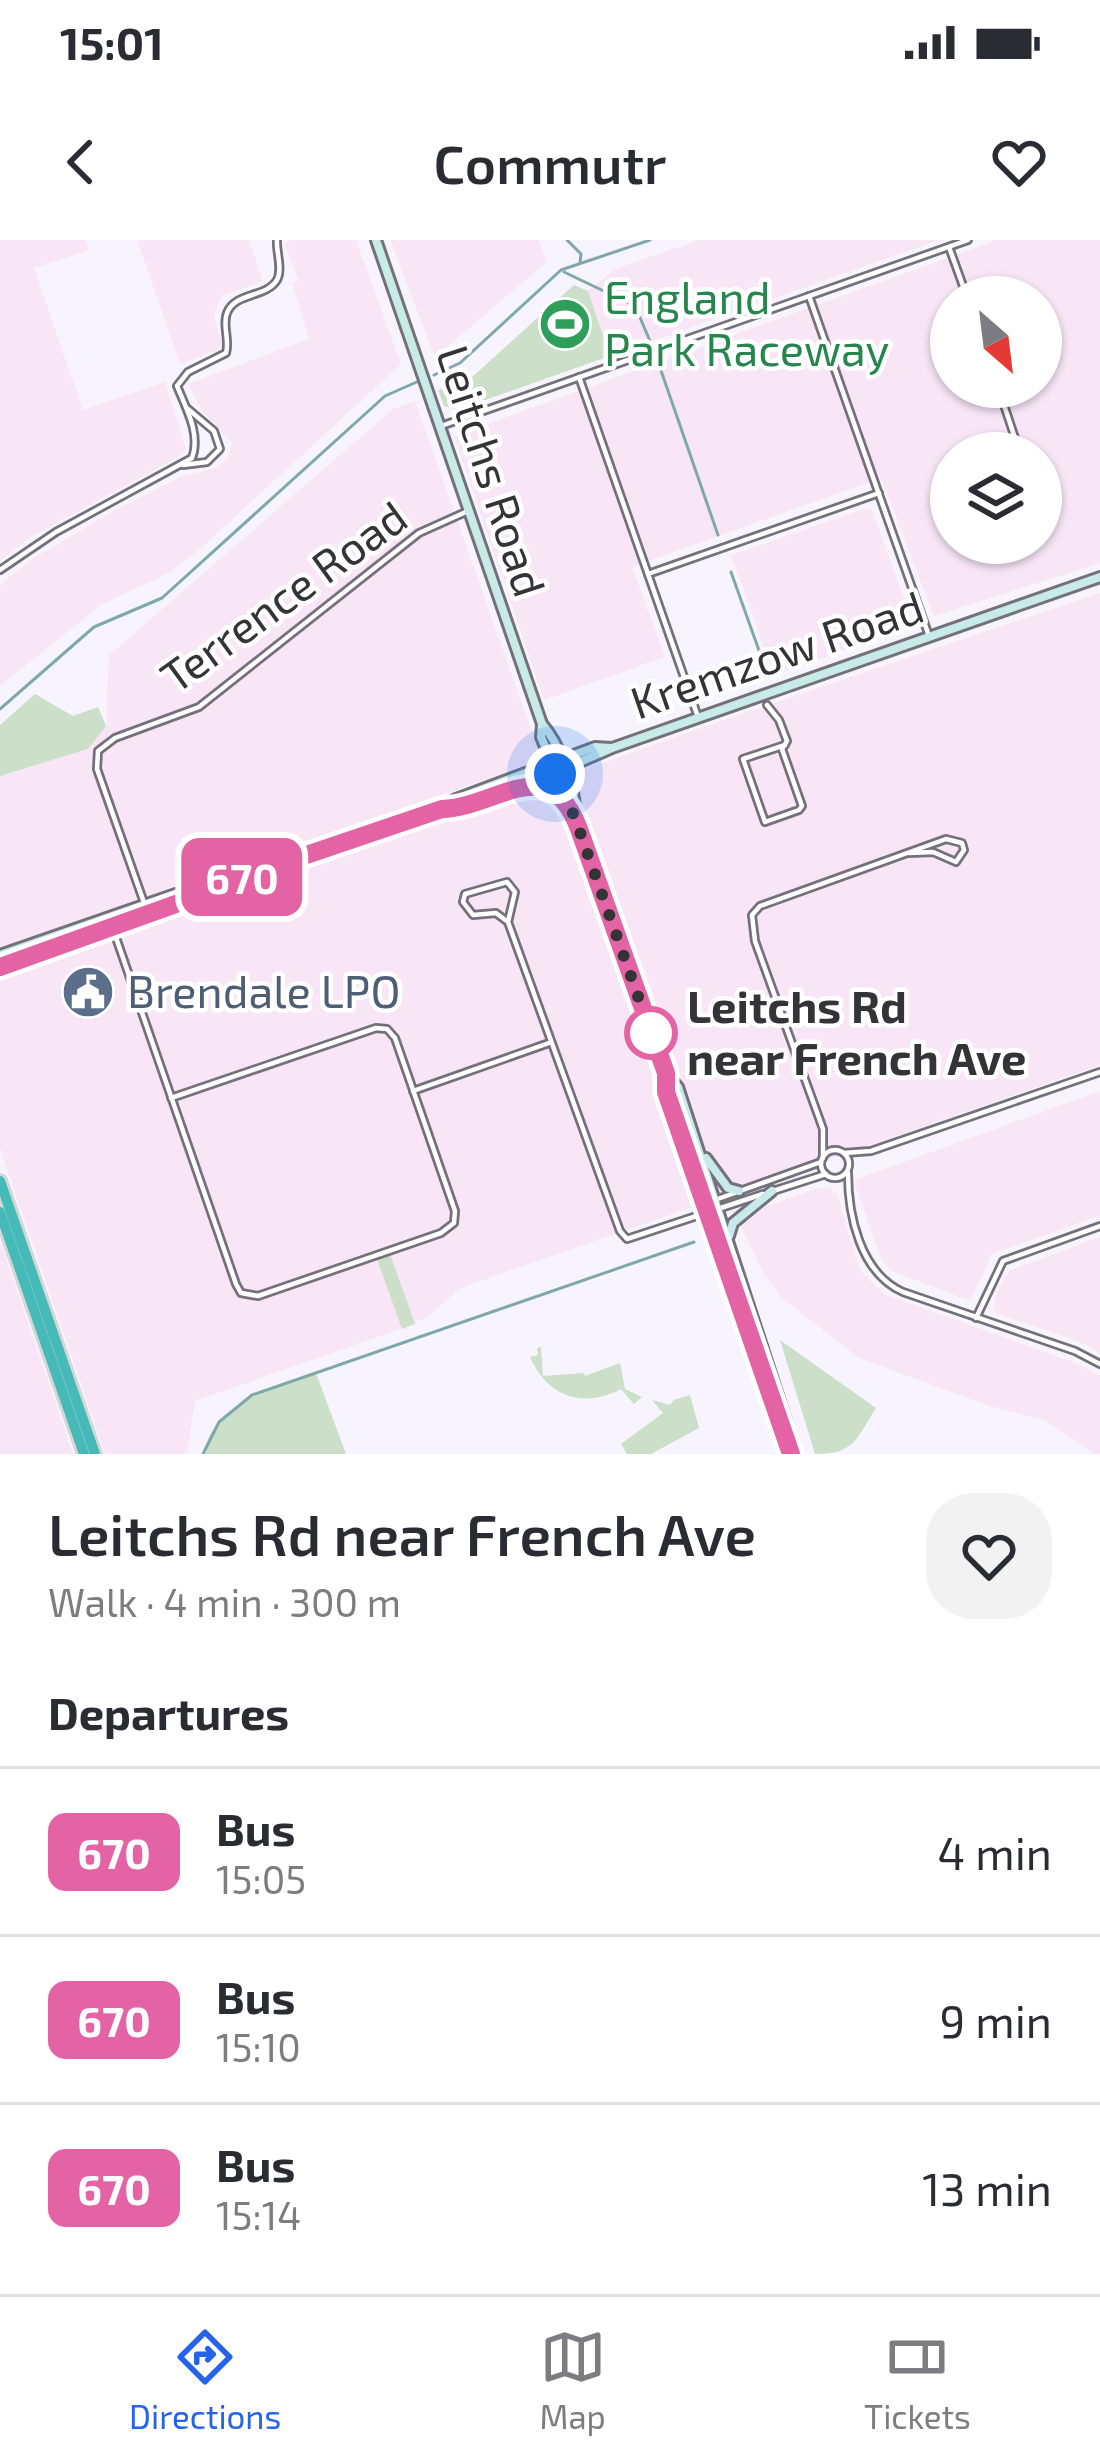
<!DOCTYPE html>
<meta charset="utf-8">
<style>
:root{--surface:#fff;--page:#f2f2f3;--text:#2b2b33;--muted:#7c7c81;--line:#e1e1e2;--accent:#2563eb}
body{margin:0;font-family:"Exo 2",sans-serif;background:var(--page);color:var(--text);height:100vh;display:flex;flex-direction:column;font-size:45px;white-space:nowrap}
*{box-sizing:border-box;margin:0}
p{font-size:39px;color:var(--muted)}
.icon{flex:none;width:66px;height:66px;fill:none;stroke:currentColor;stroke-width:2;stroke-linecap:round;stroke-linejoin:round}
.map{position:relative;height:1214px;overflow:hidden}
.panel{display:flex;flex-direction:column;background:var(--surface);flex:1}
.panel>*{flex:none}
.badge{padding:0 24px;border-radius:18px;font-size:42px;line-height:78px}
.needle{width:78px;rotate:152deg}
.controls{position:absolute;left:930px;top:36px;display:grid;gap:24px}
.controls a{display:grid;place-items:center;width:132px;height:132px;border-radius:50%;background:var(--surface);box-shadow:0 3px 9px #0004;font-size:60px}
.you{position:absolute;width:60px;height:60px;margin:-30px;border:9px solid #fff;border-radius:50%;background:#1a73e8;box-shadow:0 0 0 18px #1a73e833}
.map>.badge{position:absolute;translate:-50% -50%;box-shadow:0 0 0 6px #fff}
h2{padding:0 48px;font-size:45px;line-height:108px}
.round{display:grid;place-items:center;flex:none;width:126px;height:126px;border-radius:48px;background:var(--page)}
.headline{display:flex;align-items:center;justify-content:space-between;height:204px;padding:0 48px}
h1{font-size:57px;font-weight:600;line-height:90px}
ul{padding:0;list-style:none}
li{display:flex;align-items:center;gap:36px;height:168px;padding:0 48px;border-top:3px solid var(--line)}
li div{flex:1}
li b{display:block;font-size:45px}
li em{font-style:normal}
li .badge{min-width:132px;font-weight:700;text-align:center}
.status{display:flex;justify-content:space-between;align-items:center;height:84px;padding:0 60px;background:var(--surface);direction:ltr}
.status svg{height:33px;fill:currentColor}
header{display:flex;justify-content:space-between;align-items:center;height:156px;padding:0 48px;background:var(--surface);font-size:54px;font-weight:600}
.tabs{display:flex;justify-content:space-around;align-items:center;height:168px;border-top:3px solid var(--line);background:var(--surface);font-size:33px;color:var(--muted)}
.tabs a{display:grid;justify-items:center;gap:6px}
.tabs .active{color:var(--accent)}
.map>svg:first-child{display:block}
</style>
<div class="status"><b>15:01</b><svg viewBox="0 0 49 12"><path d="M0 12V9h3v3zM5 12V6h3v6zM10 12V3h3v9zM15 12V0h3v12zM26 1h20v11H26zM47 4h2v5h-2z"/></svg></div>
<header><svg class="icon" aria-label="back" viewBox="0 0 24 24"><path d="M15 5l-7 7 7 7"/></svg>Commutr<svg class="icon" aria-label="heart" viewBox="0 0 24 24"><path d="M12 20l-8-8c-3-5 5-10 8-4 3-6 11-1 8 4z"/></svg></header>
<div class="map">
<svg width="1100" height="1214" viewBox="0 0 1100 1214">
<rect width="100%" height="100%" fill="#f7f4ff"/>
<g fill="#f8e6f7" fill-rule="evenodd">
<polygon points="0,0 86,0 89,10 34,28 83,170 165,142 186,209 180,216 29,298 0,321"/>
<polygon points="137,0 249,0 263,41 222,56 214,75 222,105 218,110 180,124"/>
<polygon points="289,0 356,0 401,124 201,308 169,333 101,365 0,446 0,345 32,319 115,270 180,237 219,227 228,217 232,203 201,169 188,144 309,99 292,43 298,40 285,6"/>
<polygon points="390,0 539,0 547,22 435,117"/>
<polygon points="700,0 939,0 610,116 588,51 615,29"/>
<path d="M997,0H1100V323L934,376L881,238L632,327L665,417L544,460L454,196ZM951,57H1041V147H951ZM951,213H1041V303H951Z"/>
<polygon points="415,161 542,520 0,707 0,536 88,509 106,486 109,415 393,169"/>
<polygon points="867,268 872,270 912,381 909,388 774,435 731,315"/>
<polygon points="1100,353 1100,825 460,1048 428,1077 392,1092 195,1161 187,1214 105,1214 0,909 0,734 767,465"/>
<polygon points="1100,851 1100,976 992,1014 973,1056 968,1060 891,1031 882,1020 871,991 855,944 857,939"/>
<polygon points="829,947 837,954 859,1028 884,1054 1081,1125 1100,1136 1100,1214 1094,1214 1046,1181 987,1165 859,1118 782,1058 765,1036 741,987 759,969 815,949"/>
<polygon points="1100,997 1100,1114 1082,1103 996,1073 993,1065 999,1047 1011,1030"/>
<polygon points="0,1004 2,1006 73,1214 0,1214"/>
</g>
<g fill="#cbdfc9">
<polygon points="574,45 588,51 610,116 457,170 444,166 438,150 471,138"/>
<polygon points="35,454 73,476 98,467 106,486 88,509 0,536 0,485"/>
<polygon points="389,1011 415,1084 402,1089 376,1016"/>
<path d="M780,1100L876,1168C856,1199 855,1214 815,1214Z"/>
<path d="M541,1107L543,1136L584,1133L585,1136L620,1123L625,1149L642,1157L634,1164L621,1149C582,1169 548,1157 530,1117L538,1115L537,1108Z"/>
<path d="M316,1133L346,1214H203C216,1161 271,1149 316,1133Z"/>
<polygon points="690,1155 699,1188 651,1214 627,1214 621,1204 663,1173 652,1160 670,1165 674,1160"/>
</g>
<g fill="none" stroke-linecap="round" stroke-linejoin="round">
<g stroke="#7fa8ab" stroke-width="3">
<polyline points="567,0 581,14 580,23"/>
<polyline points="564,32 635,66 650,101"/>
<polyline points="657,119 718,295"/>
<polyline points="434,135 460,123 561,30 650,0"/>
<polyline points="731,332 767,433"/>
<polyline points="0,469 94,387 162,358 385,156 419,141"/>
<polyline points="203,1214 219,1182 252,1155 694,1002"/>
</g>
<g stroke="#74707c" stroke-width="10">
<g id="street">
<polyline points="949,7 967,57"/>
<polyline points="809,56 929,396"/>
<polyline points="579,137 698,477"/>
<polyline points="998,147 1020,213"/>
<polyline points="441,186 968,0"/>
<polyline points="183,225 207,222 220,209 214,191 188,169"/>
<path d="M0,330L56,292L192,218C201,195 186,168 177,146L188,132L226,113C230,100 222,85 227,73C235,52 266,58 277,40C283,29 276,12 277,0"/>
<polyline points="648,334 879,253"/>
<polyline points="767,465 779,480 787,501 782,509 802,566 799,570 765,582 743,519 785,505"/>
<polyline points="148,674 97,529 98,511 115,498 199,467 419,293 468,271"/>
<polyline points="508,682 496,673 473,675 463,662 465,654 507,642 515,652 508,682 620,991 627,999 763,954"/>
<polyline points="113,689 236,1044 241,1053 258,1056 441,993 454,983 455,971 395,798 387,789 376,788 171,858"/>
<polyline points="413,851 549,803"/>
<circle cx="835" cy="924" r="14"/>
<polyline points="844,913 871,911 1100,832"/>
<polyline points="823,918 823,889 755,701 752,675 760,666 946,599 962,603 964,610 956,622 933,612 909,613"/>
<path d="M848,933C848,975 860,1033 903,1052L1075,1111L1100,1124"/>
<polyline points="773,951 826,934"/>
<polyline points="707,970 715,960 821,922"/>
<polyline points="976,1078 1003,1021 1100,986"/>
</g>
</g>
<g stroke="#74707c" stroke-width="14">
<g id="secondary">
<polyline points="376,0 542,484 541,497 574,576"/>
<path d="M542,484C560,504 577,550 575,577L666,833V852L791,1214"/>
<polyline points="535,544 548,549 566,567"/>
<polyline points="445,566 456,559 595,507 611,508"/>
<polyline points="0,715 184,651 201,651 442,569 459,568 529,544 612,508 1100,337"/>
<polyline points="0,727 187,660 200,651"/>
<polyline points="667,835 678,847 797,1214"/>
<polyline points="706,918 728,948 739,951"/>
<polyline points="729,996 733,983 772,951"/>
</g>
</g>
<g stroke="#d6d6d7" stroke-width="16">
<g id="highway">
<polyline points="0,941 95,1214"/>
<polyline points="0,972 84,1214"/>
</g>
</g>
<use href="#street" stroke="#fff" stroke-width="4.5"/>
<use href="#secondary" stroke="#c8eaea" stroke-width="8"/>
<use href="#highway" stroke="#46bab9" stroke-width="10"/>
</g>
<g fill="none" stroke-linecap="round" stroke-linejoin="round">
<g stroke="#fff" stroke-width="27">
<path id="line" d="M0,727L187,660L200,651L442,569C496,568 549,508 579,589L666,833V852L791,1214"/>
</g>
<use href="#line" stroke="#e463a4" stroke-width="18"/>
<polyline stroke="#343338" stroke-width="12" stroke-dasharray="0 21.6" points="555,534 575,578 651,793"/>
</g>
<defs>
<g id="stadium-disc" transform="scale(2.7)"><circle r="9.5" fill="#2e9e5b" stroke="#fff"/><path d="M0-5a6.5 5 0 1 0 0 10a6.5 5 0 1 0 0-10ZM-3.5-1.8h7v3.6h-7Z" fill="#fff"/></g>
<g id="civic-disc" transform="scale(2.7)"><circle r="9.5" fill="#5c6f8a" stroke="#fff"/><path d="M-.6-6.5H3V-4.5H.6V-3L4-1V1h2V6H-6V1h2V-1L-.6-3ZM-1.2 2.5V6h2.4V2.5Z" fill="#fff"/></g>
</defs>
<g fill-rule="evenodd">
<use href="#stadium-disc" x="565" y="84"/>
<use href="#civic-disc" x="88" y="752"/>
</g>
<circle fill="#fff" stroke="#e463a4" stroke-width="6" cx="651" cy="793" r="24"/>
<g text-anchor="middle" stroke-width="9" stroke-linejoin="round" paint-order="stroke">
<g font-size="45" fill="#27864d" stroke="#fff" text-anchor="start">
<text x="604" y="74">England<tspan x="604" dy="52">Park Raceway</tspan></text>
</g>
<g font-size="45" fill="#343338" stroke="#fff">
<text transform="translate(491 231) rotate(72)" y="16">Leitchs Road</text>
<text transform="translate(284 357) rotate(-36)" y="16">Terrence Road</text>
<text transform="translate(777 415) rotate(-19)" y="16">Kremzow Road</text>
</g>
<g font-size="45" fill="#4e5e75" stroke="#fff" text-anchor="start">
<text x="127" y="768">Brendale LPO</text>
</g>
<g font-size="45" font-weight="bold" fill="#343338" stroke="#fff" text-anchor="start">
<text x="687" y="783">Leitchs Rd<tspan x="687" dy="52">near French Ave</tspan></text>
</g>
</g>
</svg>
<div class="controls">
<a><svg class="needle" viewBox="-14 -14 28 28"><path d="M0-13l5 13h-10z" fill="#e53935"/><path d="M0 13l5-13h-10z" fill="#7c7c81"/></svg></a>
<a><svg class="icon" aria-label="layers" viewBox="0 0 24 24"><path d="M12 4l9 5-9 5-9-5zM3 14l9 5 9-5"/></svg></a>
</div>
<div class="you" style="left:555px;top:534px"></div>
<b class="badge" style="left:242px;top:637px;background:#e463a4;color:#fff">670</b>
</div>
<section class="panel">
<div class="headline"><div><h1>Leitchs Rd near French Ave</h1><p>Walk · 4 min · 300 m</p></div><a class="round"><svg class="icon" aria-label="heart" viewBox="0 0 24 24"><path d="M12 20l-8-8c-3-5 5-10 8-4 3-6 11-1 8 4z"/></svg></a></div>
<h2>Departures</h2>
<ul>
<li><span class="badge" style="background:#e463a4;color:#fff">670</span><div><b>Bus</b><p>15:05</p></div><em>4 min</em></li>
<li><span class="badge" style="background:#e463a4;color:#fff">670</span><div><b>Bus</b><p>15:10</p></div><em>9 min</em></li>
<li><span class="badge" style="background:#e463a4;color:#fff">670</span><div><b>Bus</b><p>15:14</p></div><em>13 min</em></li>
</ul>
</section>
<nav class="tabs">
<a class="active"><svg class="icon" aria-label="directions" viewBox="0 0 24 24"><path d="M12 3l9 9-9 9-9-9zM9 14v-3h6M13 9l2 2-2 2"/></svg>Directions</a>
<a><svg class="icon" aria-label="map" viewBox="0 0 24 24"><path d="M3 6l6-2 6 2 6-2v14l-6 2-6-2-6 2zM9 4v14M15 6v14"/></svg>Map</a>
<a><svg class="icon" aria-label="tickets" viewBox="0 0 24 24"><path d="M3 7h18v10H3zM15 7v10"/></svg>Tickets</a>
</nav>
